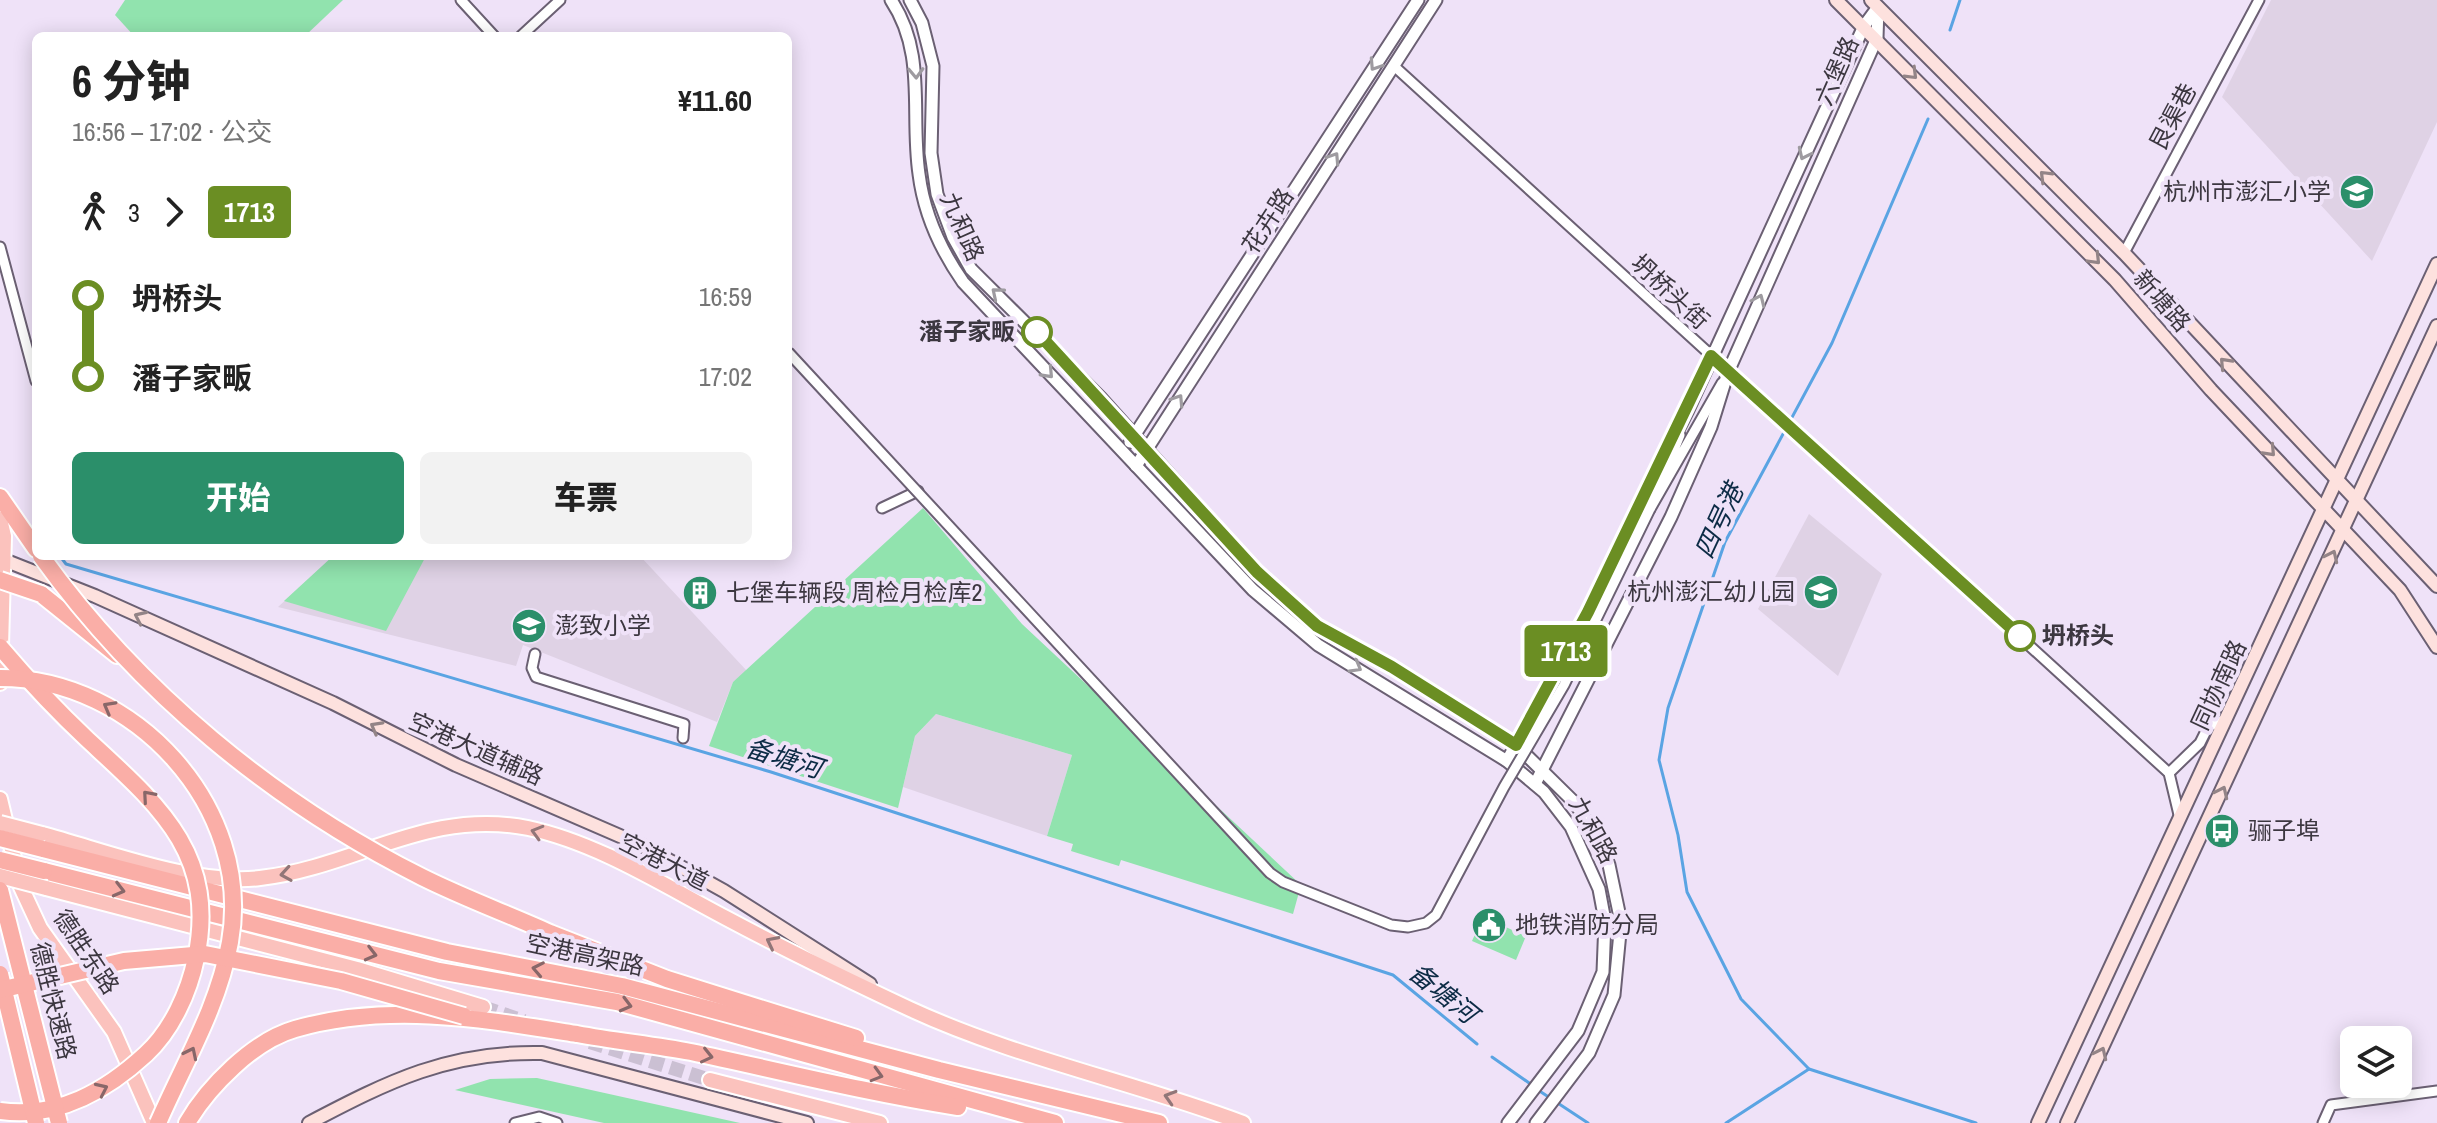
<!DOCTYPE html>
<html lang="zh">
<meta charset="utf-8">
<style>
:root{--surface:#fff;--page:#f2f2f2;--text:#222;--muted:#767676;--accent:#2b8f6a}
body{margin:0;font-family:"Archivo Narrow","Noto Sans SC",sans-serif;background:var(--page);color:var(--text);height:100vh;display:flex;flex-direction:column;font-size:30px;white-space:nowrap}
*{box-sizing:border-box;margin:0}
p{font-size:26px;color:var(--muted)}
.icon{flex:none;width:44px;height:44px;fill:none;stroke:currentColor;stroke-width:2;stroke-linecap:round;stroke-linejoin:round}
.map{position:relative;flex:1;overflow:hidden}
.drawer{position:absolute;left:32px;top:32px;width:760px;height:528px;display:flex;flex-direction:column;background:var(--surface);border-radius:12px;box-shadow:0 4px 20px #0003}
.drawer>*{flex:none}
.badge{padding:0 16px;border-radius:6px;font-size:28px;line-height:52px}
.buttons{position:absolute;left:2340px;top:1026px;display:grid;gap:16px}
.buttons a{display:grid;place-items:center;width:72px;height:72px;border-radius:12px;background:var(--surface);box-shadow:0 4px 20px #0003;font-size:40px}
.map>.badge{position:absolute;translate:-50% -50%;box-shadow:0 0 0 4px #fff}
.legs{display:flex;align-items:center;gap:12px;height:88px;padding:0 40px;font-size:26px}
.legs p{margin-inline-start:auto}
.summary{display:flex;align-items:center;justify-content:space-between;height:136px;padding:0 40px}
h1{font-size:44px;font-weight:800;line-height:60px}
.cta{display:flex;gap:16px;margin-top:auto;padding:16px 40px}
.cta a{flex:1;height:92px;border-radius:12px;background:var(--accent);color:#fff;font-size:32px;font-weight:800;line-height:92px;text-align:center}
.cta a+a{background:var(--page);color:var(--text)}
ul{padding:0 40px;list-style:none}
li{display:flex;align-items:center;gap:28px;height:80px;font-size:30px}
li i{display:grid;place-items:center;width:12px;height:100%;margin:0 10px;background:currentColor}
li i::after{content:'';width:20px;height:20px;margin:-10px;border:6px solid;border-radius:50%;background:var(--surface)}
li p{margin-inline-start:auto}
li:first-child i{background:linear-gradient(#0000 50%,currentColor 0)}
li:last-child i{background:linear-gradient(currentColor 50%,#0000 0)}
.map>svg:first-child{display:block}
</style>
<div class="map">
<svg width="2437" height="1123" viewBox="0 0 2437 1123">
<rect width="100%" height="100%" fill="#efe2f8"/>
<g fill="#dfd2e5">
<polygon points="2271,0 2437,0 2437,122 2372,261 2222,97"/>
<polygon points="1809,514 1882,574 1838,676 1758,609"/>
<polygon points="333,556 640,556 747,671 733,682 717,722 523,645 516,666 278,607"/>
<polygon points="936,714 1072,755 1047,836 903,787 915,736"/>
</g>
<g fill="#91e3ae">
<polygon points="125,0 343,0 305,36 134,36 115,15"/>
<polygon points="923,508 1022,624 1301,885 1293,914 1121,860 1119,866 1071,851 1073,844 1047,836 1072,755 936,714 915,736 898,808 709,746 733,682"/>
<polygon points="333,556 426,556 386,631 284,601"/>
<polygon points="1483,917 1526,936 1516,960 1472,941"/>
<polygon points="537,1078 740,1123 604,1123 455,1090 490,1079"/>
</g>
<g fill="none" stroke-linecap="round" stroke-linejoin="round">
<g stroke="#5aa4e3" stroke-width="3">
<polyline points="1950,30 1960,0"/>
<polyline points="1928,119 1832,343 1725,542 1668,708 1659,760 1678,835 1687,892 1741,999 1809,1069 1976,1123"/>
<polyline points="60,556 66,564 771,772 1393,975 1477,1044"/>
<polyline points="1492,1057 1532,1085"/>
<polyline points="1538,1090 1588,1123"/>
<polyline points="1726,1123 1809,1069"/>
</g>
<g stroke="#cbc0d3" stroke-width="14" stroke-dasharray="14 7" stroke-linecap="butt">
<polyline points="483,1007 524,1021"/>
<polyline points="590,1042 710,1080"/>
</g>
<g stroke="#6b6073" stroke-width="13">
<g id="minor">
<polyline points="461,0 494,36"/>
<polyline points="521,36 560,0"/>
<polyline points="1394,66 2169,773 2180,819"/>
<polyline points="0,247 36,381"/>
<polyline points="2124,253 2259,0"/>
<polyline points="1680,435 1650,509 1722,383"/>
<polyline points="882,508 918,491"/>
<polyline points="535,654 532,668 536,677 684,724 683,738"/>
<polyline points="2169,773 2200,743 2208,727 2226,719"/>
<polyline points="515,1123 539,1117 557,1123"/>
<polyline points="2323,1123 2331,1105 2437,1091"/>
</g>
</g>
<g stroke="#6b6073" stroke-width="15">
<g id="tertiary">
<path d="M891,0C927,54 910,113 919,174C924,214 940,249 963,282L1253,590L1318,645L1507,761L1544,792L1571,827L1599,889L1605,921L1603,972L1578,1031L1508,1123"/>
<polyline points="910,0 922,23 933,66 931,153 937,194 953,237 971,269 1100,397 1257,572 1317,626 1392,667 1516,745 1575,803 1601,844 1609,865 1621,922 1614,995 1589,1053 1536,1123"/>
<polyline points="1130,442 1418,0"/>
<polyline points="1136,466 1436,0"/>
<polyline points="1507,761 1588,612 1687,412 1864,26 1878,7 1877,38 1728,372 1711,427 1671,517 1535,784"/>
</g>
</g>
<g stroke="#6b6073" stroke-width="16">
<g id="secondary">
<polyline points="1836,0 2115,280 2211,390 2400,590 2437,647"/>
<polyline points="1871,0 2124,253 2437,586"/>
<polyline points="4,560 95,596 333,703 456,765 643,846 724,891 870,984"/>
<path d="M309,1123C389,1081 449,1051 542,1053L807,1123"/>
<polyline points="2038,1123 2437,264"/>
<polyline points="2067,1123 2437,326"/>
</g>
</g>
<g stroke="#fff" stroke-width="18">
<g id="primary">
<polyline points="0,519 4,536 0,683"/>
<polyline points="0,799 21,887 40,928 114,1032 154,1123"/>
<path d="M42,834C106,851 195,886 260,878C357,867 426,808 528,828C598,843 663,885 726,918C786,950 848,980 910,1009C1016,1058 1134,1082 1243,1123"/>
<polyline points="46,888 357,969 483,1007"/>
<polyline points="710,1080 880,1123"/>
</g>
</g>
<g stroke="#fff" stroke-width="20">
<g id="trunk">
<polyline points="0,497 36,549"/>
<polyline points="41,594 117,655"/>
<polyline points="43,849 447,952 622,986 939,1070 1159,1123"/>
<polyline points="44,871 439,971 617,1002 1055,1123"/>
<polyline points="550,933 667,979 856,1038"/>
<path d="M187,1123C208,1087 253,1041 295,1029C389,1002 483,1019 577,1034C615,1041 653,1045 691,1052C780,1071 868,1093 958,1107"/>
</g>
</g>
<use href="#minor" stroke="#fff" stroke-width="9"/>
<use href="#tertiary" stroke="#fff" stroke-width="11"/>
<use href="#secondary" stroke="#fde1de" stroke-width="12"/>
<use href="#primary" stroke="#fbc2bd" stroke-width="14"/>
<use href="#trunk" stroke="#faaea7" stroke-width="16"/>
<g stroke="#6b6073" stroke-width="13" stroke-linecap="butt">
<polyline id="minor-bridge" points="788,352 1270,873 1283,882 1391,925 1408,927 1426,923 1436,915 1504,787 1564,685 1650,509"/>
</g>
<g stroke="#fff" stroke-width="18" stroke-linecap="butt">
<g id="primary-bridge">
<polyline points="0,823 42,834"/>
<polyline points="0,876 46,888"/>
</g>
</g>
<g stroke="#fff" stroke-width="20" stroke-linecap="butt">
<g id="trunk-bridge">
<path d="M41,556C138,691 274,803 422,877C464,898 508,914 550,933"/>
<polyline points="0,580 41,594"/>
<path d="M0,647C28,680 56,710 87,739C157,804 218,853 196,958C189,992 172,1030 146,1054C106,1091 58,1119 0,1111"/>
<path d="M0,678C134,678 254,807 230,942C218,1008 184,1063 158,1123"/>
<polyline points="0,838 43,849"/>
<polyline points="0,860 44,871"/>
<polyline points="0,890 59,1123"/>
<polyline points="0,974 36,1123"/>
<polyline points="0,990 124,961 205,954 341,981 464,1016"/>
</g>
</g>
<use href="#minor-bridge" stroke="#fff" stroke-width="9"/>
<use href="#primary-bridge" stroke="#fbc2bd" stroke-width="14"/>
<use href="#trunk-bridge" stroke="#faaea7" stroke-width="16"/>
</g>
<defs><path id="oneway-chevron" d="M-2-3.5L2.5 0L-2 3.5" fill="none" stroke-width="1.6" stroke-linecap="round" stroke-linejoin="round" transform="scale(2)"/></defs>
<g stroke="#9e9ba0">
<use href="#oneway-chevron" transform="translate(1375 65) rotate(123)"/>
<use href="#oneway-chevron" transform="translate(916 73) rotate(88)"/>
<use href="#oneway-chevron" transform="translate(1804 154) rotate(115)"/>
<use href="#oneway-chevron" transform="translate(1334 158) rotate(-57)"/>
<use href="#oneway-chevron" transform="translate(997 293) rotate(-140)"/>
<use href="#oneway-chevron" transform="translate(1759 300) rotate(-66)"/>
<use href="#oneway-chevron" transform="translate(1048 373) rotate(47)"/>
<use href="#oneway-chevron" transform="translate(1178 400) rotate(-57)"/>
<use href="#oneway-chevron" transform="translate(1356 667) rotate(30)"/>
</g>
<g stroke="#938487">
<use href="#oneway-chevron" transform="translate(1912 74) rotate(45)"/>
<use href="#oneway-chevron" transform="translate(2045 176) rotate(-135)"/>
<use href="#oneway-chevron" transform="translate(2095 259) rotate(46)"/>
<use href="#oneway-chevron" transform="translate(2225 363) rotate(-133)"/>
<use href="#oneway-chevron" transform="translate(2270 451) rotate(47)"/>
<use href="#oneway-chevron" transform="translate(2332 556) rotate(-65)"/>
<use href="#oneway-chevron" transform="translate(140 617) rotate(-155)"/>
<use href="#oneway-chevron" transform="translate(376 727) rotate(-151)"/>
<use href="#oneway-chevron" transform="translate(2222 792) rotate(-65)"/>
<use href="#oneway-chevron" transform="translate(2101 1053) rotate(-65)"/>
</g>
<g stroke="#886769">
<use href="#oneway-chevron" transform="translate(109 707) rotate(-151)"/>
<use href="#oneway-chevron" transform="translate(148 796) rotate(-131)"/>
<use href="#oneway-chevron" transform="translate(119 890) rotate(14)"/>
<use href="#oneway-chevron" transform="translate(371 954) rotate(14)"/>
<use href="#oneway-chevron" transform="translate(538 969) rotate(-169)"/>
<use href="#oneway-chevron" transform="translate(626 1005) rotate(15)"/>
<use href="#oneway-chevron" transform="translate(191 1053) rotate(-64)"/>
<use href="#oneway-chevron" transform="translate(707 1056) rotate(13)"/>
<use href="#oneway-chevron" transform="translate(877 1075) rotate(16)"/>
<use href="#oneway-chevron" transform="translate(102 1089) rotate(-25)"/>
</g>
<g stroke="#927678">
<use href="#oneway-chevron" transform="translate(537 832) rotate(-164)"/>
<use href="#oneway-chevron" transform="translate(286 874) rotate(171)"/>
<use href="#oneway-chevron" transform="translate(772 942) rotate(-153)"/>
<use href="#oneway-chevron" transform="translate(1170 1097) rotate(-163)"/>
</g>
<g fill="none" stroke-linecap="round" stroke-linejoin="round">
<g stroke="#fff" stroke-width="18">
<polyline id="line-1" points="1037,332 1257,572 1317,626 1392,667 1516,745 1588,612 1711,356 2020,636"/>
</g>
<use href="#line-1" stroke="#6b8e23" stroke-width="12"/>
</g>
<defs>
<g id="school-disc" transform="scale(1.8)"><circle r="9.5" fill="#2b8f6a" stroke="#efe2f8"/><path d="M0-5L7-2L0 1L-7-2ZM-4 1L0 2.5L4 1V4Q0 6-4 4Z" fill="#fff"/></g>
<g id="building-disc" transform="scale(1.8)"><circle r="9.5" fill="#2b8f6a" stroke="#efe2f8"/><path d="M-4-6H4V6H1V3H-1V6H-4ZM-2.5-4.3h1.7v1.8h-1.7ZM.8-4.3h1.7v1.8H.8ZM-2.5-1h1.7V.8h-1.7ZM.8-1h1.7V.8H.8Z" fill="#fff"/></g>
<g id="bus-disc" transform="scale(1.8)"><circle r="9.5" fill="#2b8f6a" stroke="#efe2f8"/><path d="M-5-6H5V4H4V6H2V4H-2V6H-4V4H-5ZM-3.5-4V0h7V-4ZM-3.5 1.2v1.5H-2V1.2ZM2 1.2v1.5H3.5V1.2Z" fill="#fff"/></g>
<g id="civic-disc" transform="scale(1.8)"><circle r="9.5" fill="#2b8f6a" stroke="#efe2f8"/><path d="M-.6-6.5H3V-4.5H.6V-3L4-1V1h2V6H-6V1h2V-1L-.6-3ZM-1.2 2.5V6h2.4V2.5Z" fill="#fff"/></g>
</defs>
<g fill-rule="evenodd">
<use href="#school-disc" x="2357" y="192"/>
<use href="#school-disc" x="1821" y="592"/>
<use href="#building-disc" x="700" y="593"/>
<use href="#school-disc" x="529" y="626"/>
<use href="#bus-disc" x="2222" y="831"/>
<use href="#civic-disc" x="1489" y="925"/>
</g>
<g fill="#fff" stroke="#6b8e23" stroke-width="4">
<circle cx="1037" cy="332" r="14"/>
<circle cx="2020" cy="636" r="14"/>
</g>
<g text-anchor="middle" stroke-width="8" stroke-linejoin="round" paint-order="stroke">
<g font-size="24" fill="#3c3740" stroke="#efe2f8">
<text transform="translate(1837 71) rotate(-66)" y="8">六堡路</text>
<text transform="translate(2173 117) rotate(-62)" y="8">艮渠巷</text>
<text transform="translate(1268 221) rotate(-57)" y="8">花卉路</text>
<text transform="translate(962 227) rotate(66)" y="8">九和路</text>
<text transform="translate(1670 292) rotate(43)" y="8">坍桥头街</text>
<text transform="translate(2162 301) rotate(49)" y="8">新塘路</text>
<text transform="translate(2219 685) rotate(-65)" y="8">同协南路</text>
<text transform="translate(476 749) rotate(24)" y="8">空港大道辅路</text>
<text transform="translate(1593 830) rotate(61)" y="8">九和路</text>
<text transform="translate(664 862) rotate(27)" y="8">空港大道</text>
<text transform="translate(86 952) rotate(56)" y="8">德胜东路</text>
<text transform="translate(585 955) rotate(12)" y="8">空港高架路</text>
<text transform="translate(53 1001) rotate(76)" y="8">德胜快速路</text>
</g>
<g font-size="24" fill="#3c3740" stroke="#efe2f8" text-anchor="start">
<text x="2331" y="200" text-anchor="end">杭州市澎汇小学</text>
<text x="1795" y="600" text-anchor="end">杭州澎汇幼儿园</text>
<text x="726" y="601">七堡车辆段 周检月检库2</text>
<text x="555" y="634">澎致小学</text>
<text x="2248" y="839">骊子埠</text>
<text x="1515" y="933">地铁消防分局</text>
</g>
<g font-size="24" font-weight="bold" fill="#3c3740" stroke="#efe2f8" text-anchor="end">
<text x="1015" y="340">潘子家畈</text>
<text x="2042" y="644" text-anchor="start">坍桥头</text>
</g>
<g font-size="26" font-style="italic" fill="#0c2b45" stroke="#efe2f8">
<text transform="translate(1719 521) rotate(-65)" y="9">四号港</text>
<text transform="translate(784 758) rotate(17)" y="9">备塘河</text>
<text transform="translate(1443 993) rotate(39)" y="9">备塘河</text>
</g>
</g>
</svg>
<div class="buttons">
<a><svg class="icon" aria-label="layers" viewBox="0 0 24 24"><path d="M12 4l9 5-9 5-9-5zM3 14l9 5 9-5"/></svg></a>
</div>
<b class="badge" style="left:1566px;top:651px;background:#6b8e23;color:#fff">1713</b>
<section class="drawer">
<div class="summary"><div><h1>6 分钟</h1><p>16:56 – 17:02 · 公交</p></div><b>¥11.60</b></div>
<div class="legs"><svg class="icon" aria-label="walk" viewBox="0 0 24 24"><circle cx="13" cy="4" r="2"/><path d="M13 8l-2 6 4 7M11 14l-3 7M7 12l3-4h3l4 4"/></svg>3<svg class="icon" aria-label="forward" viewBox="0 0 24 24"><path d="M9 5l7 7-7 7"/></svg><b class="badge" style="background:#6b8e23;color:#fff">1713</b></div>
<ul>
<li><i style="color:#6b8e23"></i><b>坍桥头</b><p>16:59</p></li>
<li><i style="color:#6b8e23"></i><b>潘子家畈</b><p>17:02</p></li>
</ul>
<div class="cta"><a>开始</a><a>车票</a></div>
</section>
</div>
